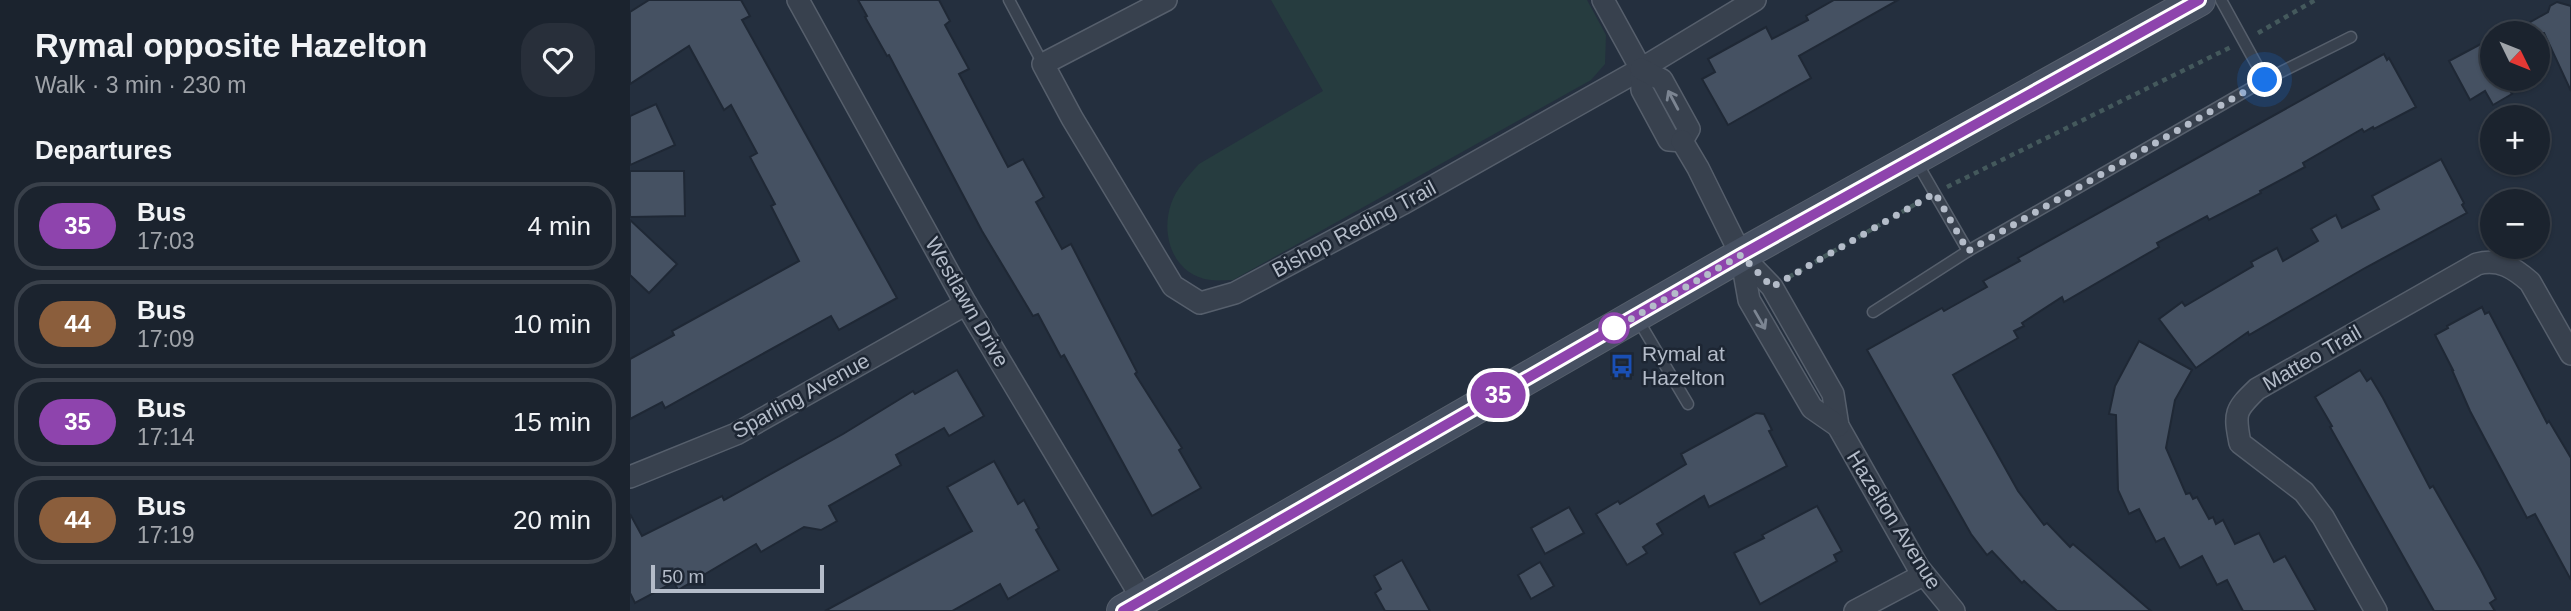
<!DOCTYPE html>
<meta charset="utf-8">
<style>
:root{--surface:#1b232e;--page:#282f3a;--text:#f1f3f6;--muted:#a0a4aa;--line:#39404a}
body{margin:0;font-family:Arial,sans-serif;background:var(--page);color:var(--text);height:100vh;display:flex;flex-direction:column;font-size:26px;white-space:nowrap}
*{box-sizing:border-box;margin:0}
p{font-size:23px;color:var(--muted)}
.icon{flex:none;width:38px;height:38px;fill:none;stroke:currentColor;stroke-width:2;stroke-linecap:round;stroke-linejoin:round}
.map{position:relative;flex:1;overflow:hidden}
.side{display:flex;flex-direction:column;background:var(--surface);width:630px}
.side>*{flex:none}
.badge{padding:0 14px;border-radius:23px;font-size:24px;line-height:46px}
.needle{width:46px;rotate:133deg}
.tools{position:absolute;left:1850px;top:21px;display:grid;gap:14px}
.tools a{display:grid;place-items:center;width:70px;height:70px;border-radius:50%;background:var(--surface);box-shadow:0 2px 5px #0004,0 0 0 2px var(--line);font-size:35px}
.scale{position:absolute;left:21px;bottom:18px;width:173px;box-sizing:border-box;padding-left:7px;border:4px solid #b4bcc9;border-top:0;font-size:19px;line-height:24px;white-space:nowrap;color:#b4bcc9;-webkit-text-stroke:5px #1d2633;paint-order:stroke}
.you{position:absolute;width:35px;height:35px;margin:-18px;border:5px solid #fff;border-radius:50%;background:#1a73e8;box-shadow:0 0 0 10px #1a73e833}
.map>.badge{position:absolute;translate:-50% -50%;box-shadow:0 0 0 4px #fff}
h2{padding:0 35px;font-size:26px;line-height:63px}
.round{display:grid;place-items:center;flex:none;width:74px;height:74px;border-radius:28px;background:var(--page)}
.head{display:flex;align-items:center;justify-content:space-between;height:119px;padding:0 35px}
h1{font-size:33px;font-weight:700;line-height:52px}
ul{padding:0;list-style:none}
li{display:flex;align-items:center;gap:21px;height:88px;margin:0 14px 10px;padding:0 21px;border:4px solid var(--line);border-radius:28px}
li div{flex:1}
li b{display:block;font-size:26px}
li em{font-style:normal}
li .badge{min-width:77px;font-weight:700;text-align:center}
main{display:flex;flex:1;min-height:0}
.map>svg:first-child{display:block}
</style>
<main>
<section class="side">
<div class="head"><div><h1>Rymal opposite Hazelton</h1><p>Walk · 3 min · 230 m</p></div><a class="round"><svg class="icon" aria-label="heart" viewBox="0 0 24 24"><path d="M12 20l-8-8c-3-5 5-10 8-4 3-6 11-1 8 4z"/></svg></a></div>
<h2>Departures</h2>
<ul>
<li><span class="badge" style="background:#8e44ad;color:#fff">35</span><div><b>Bus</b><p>17:03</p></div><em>4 min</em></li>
<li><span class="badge" style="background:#8b5e3c;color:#fff">44</span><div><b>Bus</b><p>17:09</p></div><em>10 min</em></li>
<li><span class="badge" style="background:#8e44ad;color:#fff">35</span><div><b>Bus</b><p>17:14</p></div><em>15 min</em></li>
<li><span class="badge" style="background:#8b5e3c;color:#fff">44</span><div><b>Bus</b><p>17:19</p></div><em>20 min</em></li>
</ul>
</section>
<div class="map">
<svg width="1941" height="611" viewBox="0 0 1941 611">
<rect width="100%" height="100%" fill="#242f3e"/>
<path fill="#263c3f" d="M641,0H957L976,35L975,64L961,80L603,280C596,280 588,281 581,280C544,276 530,236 541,204C546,189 558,176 569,164L693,91Z"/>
<g fill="#455162" stroke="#1f2835" stroke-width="2">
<polygon points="19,0 111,0 120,16 112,20 267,298 209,330 201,316 35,408 32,402 0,419 0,359 44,335 42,331 169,261 141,206 145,204 120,157 127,153 101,105 94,110 59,46 0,84 0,12"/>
<polygon points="228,0 309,0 320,21 315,25 339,69 329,74 378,167 393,159 414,197 406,202 432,249 441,244 507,372 505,374 552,448 549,450 571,488 522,516 434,355 431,357 408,314 403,316 352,231 259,55 257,56 235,17 237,16"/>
<polygon points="1204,0 1268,0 1169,56 1181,78 1098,125 1072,79 1085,72 1078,59 1136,27 1142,39 1178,20 1176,16"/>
<polygon points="1927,2 1941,6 1941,91 1914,33 1881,33 1918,12 1920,6"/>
<polygon points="1862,38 1862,79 1873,79 1882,94 1863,105 1855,91 1840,100 1819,61"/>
<polygon points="1754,54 1757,60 1759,58 1786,107 1744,129 1743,127 1734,132 1732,129 1673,163 1675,167 1630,191 1631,193 1579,220 1577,216 1527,243 1529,247 1434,302 1432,297 1392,323 1394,326 1384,331 1388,338 1323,375 1388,491 1414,525 1417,523 1440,547 1443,544 1521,611 1427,611 1394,581 1392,583 1362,551 1357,555 1341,534 1237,350 1312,308 1314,311 1357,287 1353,281 1390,261 1388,258"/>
<polygon points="26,104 45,145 0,165 0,116"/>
<polygon points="1811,159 1834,203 1832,205 1837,213 1735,268 1619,335 1618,332 1566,368 1529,319 1552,302 1555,306 1623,266 1621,262 1647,248 1653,261 1688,241 1681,229 1706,215 1712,228 1749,209 1742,196"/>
<polygon points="0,171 54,171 55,216 0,217"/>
<polygon points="0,220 47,264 19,293 0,275"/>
<polygon points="1852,307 1855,314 1859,312 1917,423 1919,421 1941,458 1941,580 1905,514 1897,518 1840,411 1822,370 1823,370 1805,335 1818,328 1817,326"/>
<polygon points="1509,341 1562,370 1545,400 1536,448 1556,494 1560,493 1563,499 1567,497 1579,519 1583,517 1586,524 1593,520 1605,544 1629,533 1644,562 1655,556 1686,611 1613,611 1597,580 1587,585 1572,556 1550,568 1534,538 1526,542 1509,509 1499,514 1488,490 1486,415 1479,414 1485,386"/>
<polygon points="327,370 354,416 319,436 314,428 266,455 271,465 199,506 207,521 191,530 174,527 131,552 126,544 48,590 44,582 5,603 0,593 0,514 12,536 92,496 94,500 213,434 283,391 285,394"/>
<polygon points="1730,370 1737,381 1741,378 1753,398 1800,488 1803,486 1851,570 1866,599 1860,603 1865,611 1804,611 1700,427 1702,426 1685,397"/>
<polygon points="1126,413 1134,414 1142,430 1139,431 1157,466 1079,507 1074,496 1027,524 1033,534 1013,547 1017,553 997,565 966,514 988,501 990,504 1056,464 1051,454"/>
<polygon points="364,461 388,504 394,500 409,528 406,530 429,570 378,599 370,584 322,611 195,611 342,531 317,487"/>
<polygon points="1187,506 1212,551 1204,555 1207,561 1130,604 1104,553 1134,538 1132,535"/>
<polygon points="939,507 954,533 915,554 901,528"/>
<polygon points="772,560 800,611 755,611 745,593 751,589 744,576"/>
<polygon points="910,562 924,586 901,599 888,575"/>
</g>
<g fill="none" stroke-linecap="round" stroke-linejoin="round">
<g stroke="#565f6c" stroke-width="13">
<g id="service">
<polyline points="379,0 413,64"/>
<polyline points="1635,80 1721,37"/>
<polyline points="1286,161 1338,251 1635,80 1591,0"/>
<polyline points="1243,312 1338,251"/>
<polyline points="1007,318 1058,404"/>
</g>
</g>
<g stroke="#565f6c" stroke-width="24">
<g id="minor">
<polyline points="168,0 336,304 513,600"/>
<polyline points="536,0 413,64 442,118 543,286 570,303 605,293 772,204 1011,69 1125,0"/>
<polyline points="973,0 1011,69 1012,90 1039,140 1052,141"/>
<polyline points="1011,69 1032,80 1059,129 1052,141"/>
<polyline points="1052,141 1068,168 1111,255 1142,287 1203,394 1208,426 1288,567 1324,611"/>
<polyline points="1111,255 1119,300 1182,408 1208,426"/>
<polyline points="0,477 106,434 336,304"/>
<polyline points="1225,611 1293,575"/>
<path d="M1746,611L1693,517L1674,492L1610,443C1604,413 1605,410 1627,389L1847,264C1869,258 1884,268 1900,282L1941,354"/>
</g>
</g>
<g stroke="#565f6c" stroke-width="34">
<polyline id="secondary" points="493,611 1111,255 1569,0"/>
</g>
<g stroke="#44595c" stroke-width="4.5" stroke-dasharray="5 5" stroke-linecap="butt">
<polyline points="1628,33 1685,0"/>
<polyline points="1317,187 1601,47"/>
<polyline points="1159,277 1291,201"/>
</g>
<use href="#service" stroke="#38414e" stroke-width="10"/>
<use href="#minor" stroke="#38414e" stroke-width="21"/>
<use href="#secondary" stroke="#465061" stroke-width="32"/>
</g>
<defs><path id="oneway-shaft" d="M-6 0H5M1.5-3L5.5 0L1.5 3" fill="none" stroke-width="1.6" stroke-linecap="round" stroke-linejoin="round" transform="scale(1.75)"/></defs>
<g stroke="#7c8592">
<use href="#oneway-shaft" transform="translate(1043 100) rotate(-118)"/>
<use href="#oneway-shaft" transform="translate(1130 320) rotate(60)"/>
</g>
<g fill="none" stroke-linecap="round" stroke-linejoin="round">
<g stroke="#fff" stroke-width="16">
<polyline id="line" points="493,611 1111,255 1569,0"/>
</g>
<use href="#line" stroke="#8e44ad" stroke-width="10"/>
<polyline stroke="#b4bcc9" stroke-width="7" stroke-dasharray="0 12.6" points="984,328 982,330 1111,255 1142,287 1305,193 1338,251 1635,80"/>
</g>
<defs>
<g id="bus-bare" transform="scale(1.89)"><path d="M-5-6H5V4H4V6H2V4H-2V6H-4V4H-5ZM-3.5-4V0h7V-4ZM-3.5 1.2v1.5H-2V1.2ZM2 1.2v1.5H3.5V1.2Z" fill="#1a4fb4" stroke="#1d2633" stroke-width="2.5" paint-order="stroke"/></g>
</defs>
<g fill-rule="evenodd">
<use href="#bus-bare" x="992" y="366"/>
</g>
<circle fill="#fff" stroke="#8e44ad" stroke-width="3.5" cx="984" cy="328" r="14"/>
<g text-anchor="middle" stroke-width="5" stroke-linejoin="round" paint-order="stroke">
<g font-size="21" fill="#b4bcc9" stroke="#1d2633">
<text transform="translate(724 229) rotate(-28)" y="7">Bishop Reding Trail</text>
<text transform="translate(337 302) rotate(60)" y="7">Westlawn Drive</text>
<text transform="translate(1682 358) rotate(-30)" y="7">Matteo Trail</text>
<text transform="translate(171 396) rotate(-29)" y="7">Sparling Avenue</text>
<text transform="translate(1264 520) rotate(58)" y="7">Hazelton Avenue</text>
</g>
<g font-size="21" fill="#b4bcc9" stroke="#1d2633" text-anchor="start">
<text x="1012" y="361">Rymal at<tspan x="1012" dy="24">Hazelton</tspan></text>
</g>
</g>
</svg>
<div class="tools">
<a><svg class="needle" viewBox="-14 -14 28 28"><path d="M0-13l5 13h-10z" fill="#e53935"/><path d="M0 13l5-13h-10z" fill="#a0a4aa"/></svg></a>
<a>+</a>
<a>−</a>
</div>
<div class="scale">50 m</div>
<div class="you" style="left:1635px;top:80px"></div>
<b class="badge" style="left:868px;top:395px;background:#8e44ad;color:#fff">35</b>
</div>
</main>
